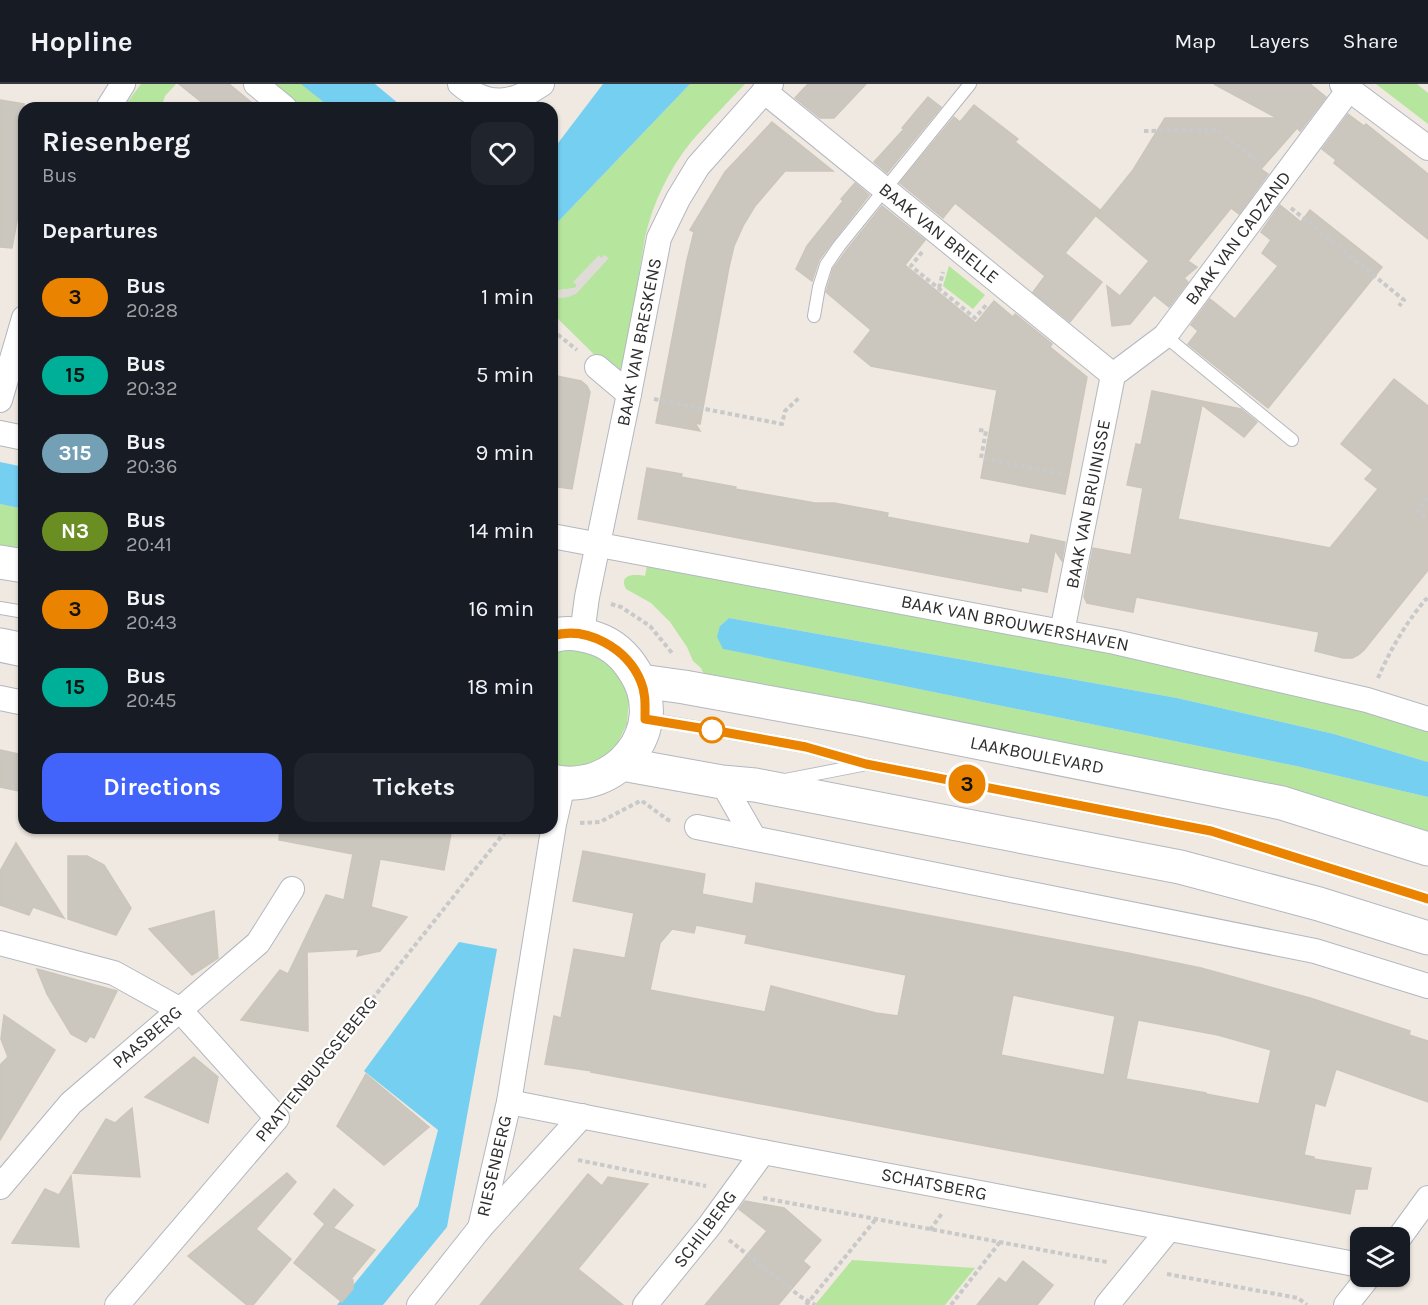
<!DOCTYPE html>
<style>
:root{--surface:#171b24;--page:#20242c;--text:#f1f3f6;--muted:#9ea1a6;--line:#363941;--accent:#4264fb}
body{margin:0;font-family:Karla,sans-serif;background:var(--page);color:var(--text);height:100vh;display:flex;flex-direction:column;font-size:22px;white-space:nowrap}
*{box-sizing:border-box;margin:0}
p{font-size:20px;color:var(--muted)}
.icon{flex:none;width:33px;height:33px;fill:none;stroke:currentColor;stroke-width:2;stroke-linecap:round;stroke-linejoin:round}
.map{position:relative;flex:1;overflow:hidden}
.sheet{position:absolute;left:18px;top:18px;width:540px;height:732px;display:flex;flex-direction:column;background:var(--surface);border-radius:18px;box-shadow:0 2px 4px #0004}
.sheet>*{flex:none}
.badge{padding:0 12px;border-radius:20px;font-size:21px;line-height:39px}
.buttons{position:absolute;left:1350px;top:1143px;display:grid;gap:12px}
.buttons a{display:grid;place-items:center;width:60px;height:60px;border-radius:12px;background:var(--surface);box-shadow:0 2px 4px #0004;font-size:30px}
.map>.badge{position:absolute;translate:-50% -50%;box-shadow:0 0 0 3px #fff}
h2{padding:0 24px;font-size:22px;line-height:54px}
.round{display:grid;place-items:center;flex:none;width:63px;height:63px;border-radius:18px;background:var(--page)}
.headline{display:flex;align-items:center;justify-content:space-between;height:102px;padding:0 24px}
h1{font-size:28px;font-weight:700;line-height:45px}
.primary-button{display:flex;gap:12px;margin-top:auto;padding:12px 24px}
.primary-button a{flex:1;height:69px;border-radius:18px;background:var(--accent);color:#fff;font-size:24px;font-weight:700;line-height:69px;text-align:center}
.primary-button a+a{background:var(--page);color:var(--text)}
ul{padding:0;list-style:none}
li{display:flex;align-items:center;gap:18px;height:78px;padding:0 24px}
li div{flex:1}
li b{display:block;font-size:22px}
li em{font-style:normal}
li .badge{min-width:66px;font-weight:700;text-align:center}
header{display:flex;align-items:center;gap:36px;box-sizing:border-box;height:84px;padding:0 30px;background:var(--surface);border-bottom:2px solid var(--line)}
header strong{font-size:28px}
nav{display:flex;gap:33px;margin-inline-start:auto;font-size:21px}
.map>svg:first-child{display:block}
</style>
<header>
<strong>Hopline</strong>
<nav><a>Map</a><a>Layers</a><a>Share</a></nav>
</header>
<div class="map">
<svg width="1428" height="1221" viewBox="0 0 1428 1221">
<rect width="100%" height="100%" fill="#efe9e1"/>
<g fill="#b6e59e">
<polygon points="141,0 176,0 165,12 161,24 123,24"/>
<polygon points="270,0 302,0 331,24 300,24"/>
<path d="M690,0H745C727,19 708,38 691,58C669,85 653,119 645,153L624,282L622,286L617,287L608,284L552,229V214L568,213L601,174L599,172L574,198L577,201L575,204L552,207V144Z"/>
<polygon points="1376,0 1417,0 1428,9 1428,40"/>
<polygon points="949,182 985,211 973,225 943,202"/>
<polygon points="0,420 24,425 24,466 0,461"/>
<path d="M647,481L1121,571L1363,625L1428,647V678L1334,650L1177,614L729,534L720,542L724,565L1296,682L1428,713V752L708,598L701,584L693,577L687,563L670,538L651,519L626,505C618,490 635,490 645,492Z"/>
<polygon points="579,566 602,574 620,592 629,615 627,640 616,662 597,678 573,684 552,681 552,568"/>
<polygon points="852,1176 975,1184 945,1221 815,1221"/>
</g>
<polygon fill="#dfdcd8" points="599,171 601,174 604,171 609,174 576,210 568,213 552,214 552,207 575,204 577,201 573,198"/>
<g fill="#75cff0">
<polygon points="301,0 375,0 404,24 331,24"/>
<polygon points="603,0 690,0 552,144 552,67"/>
<polygon points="0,378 24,383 24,425 0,420"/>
<polygon points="729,534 1177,614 1334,650 1428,678 1428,713 1296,682 723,565 717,553 720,542"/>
<polygon points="459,858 497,865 447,1143 383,1221 337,1221 418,1122 438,1046 364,987"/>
</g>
<g fill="#cbc7bf" stroke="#cbc5ba" stroke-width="1.5" fill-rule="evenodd">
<polygon points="179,0 229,0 258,24 209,24"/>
<polygon points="808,0 866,0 834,34 820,34 795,14"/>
<polygon points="1214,0 1310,0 1326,13 1300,47 1297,44 1261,85 1268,90 1239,130 1231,124 1188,177 1197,183 1184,194 1188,198 1169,223 1154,211 1130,240 1112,242 1107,202 1120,212 1149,177 1096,132 1133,86 1165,34 1277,34"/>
<polygon points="928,13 941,23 887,89 874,78 904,45 902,44"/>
<polygon points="0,16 24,20 24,99 12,164 0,163"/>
<polygon points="974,21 1018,55 1015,58 1100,126 1065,169 1102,198 1070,238 1033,208 1045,192 991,148 955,119 943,134 900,99 954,33 960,38"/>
<polygon points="1348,30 1364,42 1366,40 1428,90 1428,155 1334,79 1336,76 1322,65"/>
<polygon points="772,38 833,87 785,87 755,122 744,140 734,162 729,183 700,340 695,339 700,347 656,339 687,176 694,148 690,146 725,88"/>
<polygon points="855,99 869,111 833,157 819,176 812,197 796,185 807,162 843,117 841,115"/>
<polygon points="1280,121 1301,138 1310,126 1382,183 1268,324 1188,260 1198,247 1191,241 1210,215 1235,235 1278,182 1262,169 1271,156 1261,148"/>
<polygon points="882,122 925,156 905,181 976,239 994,217 1013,233 1015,230 1052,260 1050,263 1087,293 1065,410 981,394 997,306 871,282 854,268 871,246 826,208 827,205 833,185 846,167"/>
<polygon points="552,291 581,297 587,302 590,308 572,405 552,402"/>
<polygon points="1394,295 1428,322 1428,486 1364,566 1358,571 1352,574 1343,574 1315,567 1319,548 1136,513 1133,528 1087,519 1084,513 1093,464 1131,471 1143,404 1127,401 1136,360 1141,361 1152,307 1241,325 1257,338 1244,353 1202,321 1178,435 1330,464 1378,405 1365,395 1373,386 1341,360"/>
<polygon points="647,384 682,390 681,393 736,403 735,405 815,419 834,419 888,429 887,433 1029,460 1031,451 1065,458 1062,477 1055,466 1047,508 1021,503 1021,507 638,435"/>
<polygon points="0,666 24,671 24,708 0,703"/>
<polygon points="280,744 452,744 444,786 380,775 371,823 407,833 380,867 357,872 359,865 307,868 308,947 241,936 280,886 288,890 326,811 344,816 353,770 279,756"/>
<polygon points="16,759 64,834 33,823 29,831 0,821 0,787"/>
<path d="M583,767L705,790L702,810L753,820L756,799L1128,869L1201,884L1310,914L1410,947L1409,951L1428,957V1018L1336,985L1325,1022L1315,1019L1304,1071L1314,1073V1075L1371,1084L1367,1105H1355L1350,1130L591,988L592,987L545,980L554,932L561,934L574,865L625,874L634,829L573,817ZM696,841L747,851L745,859L906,891L898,932L876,929L771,902L765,928L650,906L660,859L672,845L694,849ZM1013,911L1115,932L1104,991L1001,971ZM1138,936L1218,951L1271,966L1259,1020L1206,1010V1009L1126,995Z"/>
<polygon points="68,772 87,772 104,781 131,824 116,851 68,835"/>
<polygon points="214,827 218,874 192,891 149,845"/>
<polygon points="37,885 117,907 94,954 90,952 86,958 71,950 47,910"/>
<polygon points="4,931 55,966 0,1056 0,981 8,973 1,955"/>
<polygon points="194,973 218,993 208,1039 145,1013"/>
<polygon points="366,990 429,1043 384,1081 337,1042"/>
<polygon points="132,1024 140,1093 73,1089 106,1035 115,1039"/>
<polygon points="287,1089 296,1098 256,1145 291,1175 253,1221 247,1221 188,1172"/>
<polygon points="588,1090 602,1102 608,1093 648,1100 578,1185 623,1221 480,1221"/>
<polygon points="71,1092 79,1163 12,1159 45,1105 59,1111"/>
<polygon points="334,1105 353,1121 333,1144 375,1166 351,1195 353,1196 353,1205 342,1218 294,1179 325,1140 314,1130"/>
<polygon points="745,1117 784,1124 821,1156 803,1177 810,1183 778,1221 705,1221 767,1147 739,1125"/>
<polygon points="1023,1177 1053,1201 1037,1221 977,1221 999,1194 1006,1199"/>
</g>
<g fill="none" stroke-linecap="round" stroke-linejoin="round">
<g stroke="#b4b7c1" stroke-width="14">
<g id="service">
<polyline points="814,232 819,203 826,181 839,162 970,0"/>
<polyline points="1165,252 1292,356"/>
<polyline points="0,524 24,528"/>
<polyline points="647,635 712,646 806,663 866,680 1211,747 1428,815"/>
<polyline points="785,696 862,681"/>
</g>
</g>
<g stroke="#b4b7c1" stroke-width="26">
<g id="minor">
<polyline points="256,0 285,24"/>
<path d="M460,0C488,24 513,20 542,0"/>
<polyline points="1342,0 1428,64"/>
<polyline points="764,7 1113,291"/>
<polyline points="108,24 123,0"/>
<polyline points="597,283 629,310"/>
<polyline points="1113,291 1165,252 1350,4"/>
<polyline points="0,316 24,234"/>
<polyline points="0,349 24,354"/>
<polyline points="552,452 1115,558 1367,616 1428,635"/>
<polyline points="1062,548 1113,291"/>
<polyline points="582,550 587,513 629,310 659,154 678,115 698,82 771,0"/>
<polyline points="0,614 24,619"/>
<polyline points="722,698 754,754"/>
<polyline points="697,743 1315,867 1428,902"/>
<polyline points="0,859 114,889 179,925 277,1034 117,1221"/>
<polyline points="509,1018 763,1068 1360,1181"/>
<polyline points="0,1103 71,1019 258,859 292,805"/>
<polyline points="480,1144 509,1018 554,740 563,700"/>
<polyline points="1399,1154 1428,1114"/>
<polyline points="419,1221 480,1144 582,1032"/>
<polyline points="645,1221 710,1141 763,1068"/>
<polyline points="1107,1221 1169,1145"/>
<polyline points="1346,1221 1369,1192"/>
</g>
</g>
<g stroke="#b4b7c1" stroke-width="35">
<g id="secondary">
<polyline points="0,478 24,482"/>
<path d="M552,552C567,547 583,550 597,555C614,561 626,573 635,588C671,645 616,712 552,697"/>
<polyline points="0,561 24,566"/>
<polyline points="641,597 684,603 860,635 1282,719 1428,765"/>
<polyline points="622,680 722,698 755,701 1180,783 1319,820 1428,854"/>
</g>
</g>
<g stroke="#c9c9c9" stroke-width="4" stroke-dasharray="4.5 3" stroke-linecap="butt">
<polyline points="1144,47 1217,46 1261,80"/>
<polyline points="1291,124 1404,216 1399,222"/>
<polyline points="922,168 911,182 975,234 987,220"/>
<polyline points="939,204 943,188"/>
<polyline points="552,246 577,266"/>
<polyline points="654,315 782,340 785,327 799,314"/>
<polyline points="979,346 986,347 981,374 1066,391"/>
<polyline points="1428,414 1417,427 1428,435"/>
<polyline points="611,520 621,523 650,542 672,569"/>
<path d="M1378,594C1390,566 1408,535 1428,513"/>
<polyline points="642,717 668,736 673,737"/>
<polyline points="580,739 600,738 642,716"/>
<polyline points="293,1015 508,744"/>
<polyline points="578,1076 706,1102"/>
<polyline points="763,1114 1107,1178"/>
<polyline points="930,1146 943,1128"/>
<polyline points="729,1156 801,1213 815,1221"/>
<polyline points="1167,1190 1298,1214 1307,1221"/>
<polyline points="806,1221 876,1135"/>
<polyline points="951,1221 1000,1158"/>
</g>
<use href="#service" stroke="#fff" stroke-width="12"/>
<use href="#minor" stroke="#fff" stroke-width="24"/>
<use href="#secondary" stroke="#fff" stroke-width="33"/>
</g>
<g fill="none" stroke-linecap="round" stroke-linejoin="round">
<g stroke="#fff" stroke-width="14">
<path id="line" d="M552,552C587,541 628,565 641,598C646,610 645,622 645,635L712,646L806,663L866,680L1211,747L1428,815"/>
</g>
<use href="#line" stroke="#e98300" stroke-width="9"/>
</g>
<circle fill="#fff" stroke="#e98300" stroke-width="3" cx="712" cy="646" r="12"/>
<g text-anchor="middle" stroke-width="4.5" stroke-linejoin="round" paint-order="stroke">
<g font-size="18" fill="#2e2e2e" stroke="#fff">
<text transform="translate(939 149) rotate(39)" y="6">BAAK VAN BRIELLE</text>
<text transform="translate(1238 154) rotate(-53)" y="6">BAAK VAN CADZAND</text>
<text transform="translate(639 258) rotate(-79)" y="6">BAAK VAN BRESKENS</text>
<text transform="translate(1088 420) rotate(-79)" y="6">BAAK VAN BRUINISSE</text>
<text transform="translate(1015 539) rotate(11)" y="6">BAAK VAN BROUWERSHAVEN</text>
<text transform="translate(1037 671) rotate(11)" y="6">LAAKBOULEVARD</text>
<text transform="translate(147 953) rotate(-41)" y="6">PAASBERG</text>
<text transform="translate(316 985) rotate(-51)" y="6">PRATTENBURGSEBERG</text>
<text transform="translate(494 1082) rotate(-77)" y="6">RIESENBERG</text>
<text transform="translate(934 1100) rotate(11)" y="6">SCHATSBERG</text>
<text transform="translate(705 1145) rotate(-53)" y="6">SCHILBERG</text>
</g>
</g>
</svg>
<div class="buttons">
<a><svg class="icon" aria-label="layers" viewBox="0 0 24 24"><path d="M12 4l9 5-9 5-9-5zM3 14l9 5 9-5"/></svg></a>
</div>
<b class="badge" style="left:967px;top:700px;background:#e98300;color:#111">3</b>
<section class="sheet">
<div class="headline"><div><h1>Riesenberg</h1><p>Bus</p></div><a class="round"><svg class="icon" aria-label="heart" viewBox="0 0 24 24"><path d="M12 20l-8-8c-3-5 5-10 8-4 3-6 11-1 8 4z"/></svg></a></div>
<h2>Departures</h2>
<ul>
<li><span class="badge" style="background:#e98300;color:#111">3</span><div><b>Bus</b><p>20:28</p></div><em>1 min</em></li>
<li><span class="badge" style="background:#00af98;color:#111">15</span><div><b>Bus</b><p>20:32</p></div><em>5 min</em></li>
<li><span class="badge" style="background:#74a0b6;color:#fff">315</span><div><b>Bus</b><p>20:36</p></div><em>9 min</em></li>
<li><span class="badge" style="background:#6b8e23;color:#fff">N3</span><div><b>Bus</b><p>20:41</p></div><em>14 min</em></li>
<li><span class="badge" style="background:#e98300;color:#111">3</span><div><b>Bus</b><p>20:43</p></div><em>16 min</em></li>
<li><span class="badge" style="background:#00af98;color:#111">15</span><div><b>Bus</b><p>20:45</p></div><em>18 min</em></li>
</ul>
<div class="primary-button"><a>Directions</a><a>Tickets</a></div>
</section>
</div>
